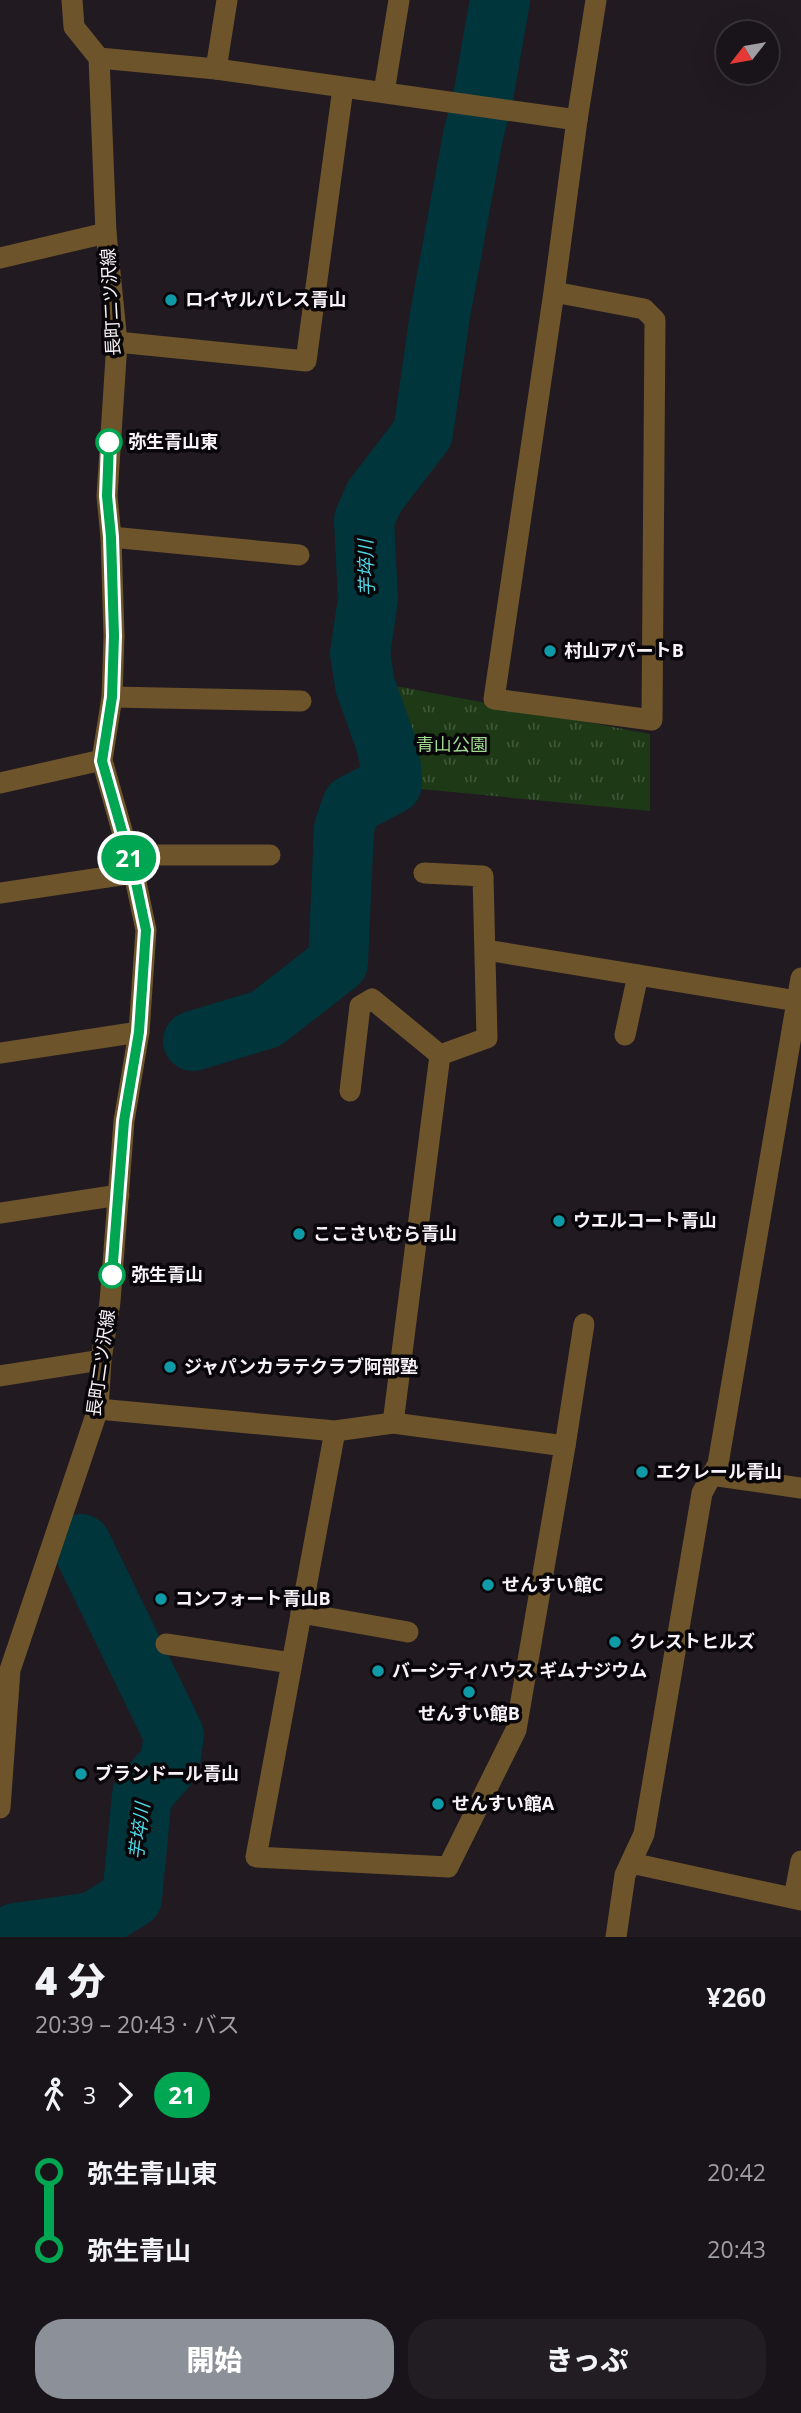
<!DOCTYPE html>
<html lang="ja">
<meta charset="utf-8">
<style>
:root{--surface:#191419;--page:#221d22;--text:#f1f3f6;--muted:#9f9ea2;--line:#373338;--accent:#8c9099}
body{margin:0;font-family:"Open Sans","Noto Sans JP",sans-serif;background:var(--page);color:var(--text);height:100vh;display:flex;flex-direction:column;font-size:26px;white-space:nowrap}
*{box-sizing:border-box;margin:0}
p{font-size:23px;color:var(--muted)}
.icon{flex:none;width:38px;height:38px;fill:none;stroke:currentColor;stroke-width:2;stroke-linecap:round;stroke-linejoin:round}
.map{position:relative;height:1937px;overflow:hidden}
.drawer{display:flex;flex-direction:column;background:var(--surface);flex:1}
.drawer>*{flex:none}
.badge{padding:0 14px;border-radius:23px;font-size:24px;line-height:46px}
.needle{width:46px;rotate:239deg}
.tools{position:absolute;left:716px;top:21px;display:grid;gap:14px}
.tools a{display:grid;place-items:center;width:63px;height:63px;border-radius:50%;background:var(--surface);box-shadow:0 7px 28px #0002,0 0 0 2px var(--line);font-size:35px}
.map>.badge{position:absolute;translate:-50% -50%;box-shadow:0 0 0 4px #fff}
.legs{display:flex;align-items:center;gap:10px;height:77px;padding:0 35px;font-size:23px}
.legs p{margin-inline-start:auto}
.headline{display:flex;align-items:center;justify-content:space-between;height:119px;padding:0 35px}
h1{font-size:38px;font-weight:800;line-height:52px}
.action{display:flex;gap:14px;margin-top:auto;padding:14px 35px}
.action a{flex:1;height:80px;border-radius:28px;background:var(--accent);color:#fff;font-size:28px;font-weight:800;line-height:80px;text-align:center}
.action a+a{background:var(--page);color:var(--text)}
ul{padding:0 35px;list-style:none}
li{display:flex;align-items:center;gap:24px;height:77px;font-size:26px}
li i{display:grid;place-items:center;width:10px;height:100%;margin:0 9px;background:currentColor}
li i::after{content:'';width:18px;height:18px;margin:-9px;border:5px solid;border-radius:50%;background:var(--surface)}
li p{margin-inline-start:auto}
li:first-child i{background:linear-gradient(#0000 50%,currentColor 0)}
li:last-child i{background:linear-gradient(currentColor 50%,#0000 0)}
.map>svg:first-child{display:block}
</style>
<div class="map">
<svg width="801" height="1937" viewBox="0 0 801 1937">
<defs>
<pattern id="park-tufts" width="24" height="20" patternUnits="userSpaceOnUse" patternTransform="scale(1.75)"><rect width="24" height="20" fill="#1d3916"/><path d="M3 7l-1-3M5 7V3M7 7l1-3M15 17l-1-3M17 17v-4M19 17l1-3" fill="none" stroke="#3f5639"/></pattern>
</defs>
<rect width="100%" height="100%" fill="#211a21"/>
<polygon fill="url(#park-tufts)" points="390,685 650,734 650,811 410,788"/>
<g fill="none" stroke-linecap="round" stroke-linejoin="round">
<g stroke="#00353b" stroke-width="60">
<polyline points="193,1041 266,1019 338,963 344,828 352,805 392,784 391,767 386,744 365,685 360,654 368,599 364,520 374,497 423,433 440,315 473,136 484,92 500,0"/>
<polyline points="14,1937 16,1933 93,1922 132,1898 142,1795 170,1763 174,1735 81,1544"/>
</g>
<g stroke="#6d542b" stroke-width="21">
<polyline points="99,58 216,69 577,120"/>
<polyline points="216,69 227,0"/>
<polyline points="384,92 399,0"/>
<polyline points="0,258 106,233"/>
<polyline points="554,292 644,309 655,320 652,720 494,699 554,292 577,120 596,0"/>
<polyline points="117,342 306,361 343,88"/>
<polyline points="111,537 299,555"/>
<polyline points="112,697 301,701"/>
<polyline points="0,783 102,760"/>
<polyline points="128,855 270,855"/>
<polyline points="0,893 134,873"/>
<polyline points="486,950 797,1001"/>
<polyline points="625,1035 638,975"/>
<polyline points="0,1053 139,1032"/>
<polyline points="350,1091 360,1006 372,999 440,1055"/>
<polyline points="0,1213 119,1195"/>
<polyline points="0,1376 101,1360"/>
<polyline points="98,1409 335,1431 393,1423 565,1446 516,1730 448,1867 256,1857 335,1431"/>
<polyline points="393,1423 440,1055 487,1038 483,876 424,873"/>
<polyline points="565,1446 584,1324"/>
<polyline points="711,1475 801,1488"/>
<polyline points="301,1613 408,1632"/>
<polyline points="166,1644 291,1663"/>
<polyline points="0,1808 10,1670 98,1409 101,1360 110,1302 124,1121 139,1032 146,930 134,873 102,760 112,697 114,636 111,537 107,496 117,342 106,233 99,58 74,27 72,0"/>
<polyline points="631,1863 801,1900"/>
<polyline points="794,1898 801,1861"/>
<polyline points="616,1937 625,1875 644,1834 702,1493 718,1464 801,978"/>
</g>
</g>
<g fill="none" stroke-linecap="round" stroke-linejoin="round">
<g stroke="#fff" stroke-width="16">
<polyline id="line-1" points="109,442 107,496 111,537 114,636 112,697 102,761 134,873 146,930 139,1032 124,1121 112,1275"/>
</g>
<use href="#line-1" stroke="#00a651" stroke-width="10"/>
</g>
<g fill="#0f9aa8" stroke="#090609" stroke-width="2.5">
<circle cx="171" cy="300" r="7"/>
<circle cx="550" cy="651" r="7"/>
<circle cx="559" cy="1221" r="7"/>
<circle cx="299" cy="1234" r="7"/>
<circle cx="170" cy="1367" r="7"/>
<circle cx="642" cy="1472" r="7"/>
<circle cx="488" cy="1585" r="7"/>
<circle cx="161" cy="1599" r="7"/>
<circle cx="615" cy="1642" r="7"/>
<circle cx="378" cy="1671" r="7"/>
<circle cx="469" cy="1692" r="7"/>
<circle cx="81" cy="1774" r="7"/>
<circle cx="438" cy="1804" r="7"/>
</g>
<g fill="#fff" stroke="#00a651" stroke-width="3.5">
<circle cx="109" cy="442" r="12"/>
<circle cx="112" cy="1275" r="12"/>
</g>
<g text-anchor="middle" stroke-width="7" stroke-linejoin="round" paint-order="stroke">
<g font-size="18" font-weight="bold" fill="#f7f2f7" stroke="#090609" text-anchor="start">
<text x="185" y="306">ロイヤルパレス青山</text>
<text x="564" y="657">村山アパートB</text>
<text x="573" y="1227">ウエルコート青山</text>
<text x="313" y="1240">ここさいむら青山</text>
<text x="184" y="1373">ジャパンカラテクラブ阿部塾</text>
<text x="656" y="1478">エクレール青山</text>
<text x="502" y="1591">せんすい館C</text>
<text x="175" y="1605">コンフォート青山B</text>
<text x="629" y="1648">クレストヒルズ</text>
<text x="392" y="1677">バーシティハウス ギムナジウム</text>
<text x="469" y="1720" text-anchor="middle">せんすい館B</text>
<text x="95" y="1780">ブランドール青山</text>
<text x="452" y="1810">せんすい館A</text>
</g>
<g font-size="18" fill="#f7f2f7" stroke="#090609">
<text transform="translate(111 302) rotate(-93)" y="6">長町二ツ沢線</text>
<text transform="translate(101 1363) rotate(-82)" y="6">長町二ツ沢線</text>
</g>
<g font-size="18" font-weight="bold" fill="#f7f2f7" stroke="#090609" text-anchor="start">
<text x="128" y="448">弥生青山東</text>
<text x="131" y="1281">弥生青山</text>
</g>
<g font-size="18" fill="#a0db91" stroke="#090609">
<text x="452" y="751">青山公園</text>
</g>
<g font-size="19" font-style="italic" fill="#4fd7e6" stroke="#090609">
<text transform="translate(366 568) rotate(-92)" y="7">芋埣川</text>
<text transform="translate(139 1831) rotate(-83)" y="7">芋埣川</text>
</g>
</g>
</svg>
<div class="tools">
<a><svg class="needle" viewBox="-14 -14 28 28"><path d="M0-13l5 13h-10z" fill="#e53935"/><path d="M0 13l5-13h-10z" fill="#9f9ea2"/></svg></a>
</div>
<b class="badge" style="left:129px;top:858px;background:#00a651;color:#fff">21</b>
</div>
<section class="drawer">
<div class="headline"><div><h1>4 分</h1><p>20:39 – 20:43 · バス</p></div><b>¥260</b></div>
<div class="legs"><svg class="icon" aria-label="walk" viewBox="0 0 24 24"><circle cx="13" cy="4" r="2"/><path d="M13 8l-2 6 4 7M11 14l-3 7M7 12l3-4h3l4 4"/></svg>3<svg class="icon" aria-label="forward" viewBox="0 0 24 24"><path d="M9 5l7 7-7 7"/></svg><b class="badge" style="background:#00a651;color:#fff">21</b></div>
<ul>
<li><i style="color:#00a651"></i><b>弥生青山東</b><p>20:42</p></li>
<li><i style="color:#00a651"></i><b>弥生青山</b><p>20:43</p></li>
</ul>
<div class="action"><a>開始</a><a>きっぷ</a></div>
</section>
